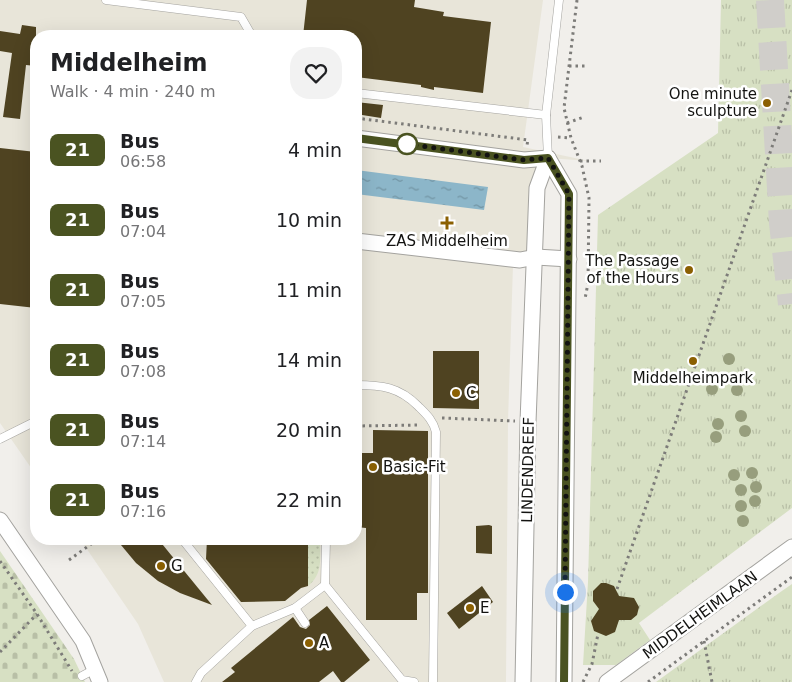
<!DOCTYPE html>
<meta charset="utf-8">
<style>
:root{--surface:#fff;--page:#f2f2f2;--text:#202124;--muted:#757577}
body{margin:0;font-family:"DejaVu Sans",sans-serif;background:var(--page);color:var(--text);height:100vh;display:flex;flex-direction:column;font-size:19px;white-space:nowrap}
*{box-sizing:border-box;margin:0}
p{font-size:16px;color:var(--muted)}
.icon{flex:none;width:28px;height:28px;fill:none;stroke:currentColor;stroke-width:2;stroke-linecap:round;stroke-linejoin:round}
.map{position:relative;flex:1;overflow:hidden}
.sheet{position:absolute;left:30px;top:30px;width:332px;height:515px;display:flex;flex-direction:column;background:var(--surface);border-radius:20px;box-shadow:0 5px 20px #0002}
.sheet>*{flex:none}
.badge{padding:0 10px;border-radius:8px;font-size:18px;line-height:32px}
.you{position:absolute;width:25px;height:25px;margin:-12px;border:4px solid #fff;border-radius:50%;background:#1a73e8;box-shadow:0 0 0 8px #1a73e833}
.map>.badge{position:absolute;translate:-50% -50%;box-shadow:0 0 0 2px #fff}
.round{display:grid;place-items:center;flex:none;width:52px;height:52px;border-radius:20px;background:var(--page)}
.headline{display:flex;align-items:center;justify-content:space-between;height:85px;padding:0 20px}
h1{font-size:24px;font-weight:800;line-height:38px}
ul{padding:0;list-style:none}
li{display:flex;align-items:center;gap:15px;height:70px;padding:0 20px}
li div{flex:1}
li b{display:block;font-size:19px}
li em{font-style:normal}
li .badge{min-width:55px;font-weight:700;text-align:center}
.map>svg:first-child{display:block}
</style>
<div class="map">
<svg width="792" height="682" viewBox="0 0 792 682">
<defs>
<pattern id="cemetery-stones" width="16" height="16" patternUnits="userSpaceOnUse" patternTransform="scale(1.25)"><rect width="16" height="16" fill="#d7e0c3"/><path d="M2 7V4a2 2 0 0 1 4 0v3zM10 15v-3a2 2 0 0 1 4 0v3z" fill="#b8bfa6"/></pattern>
<pattern id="park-tufts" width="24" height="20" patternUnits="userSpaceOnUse" patternTransform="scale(1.25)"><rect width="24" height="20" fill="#d7e0c3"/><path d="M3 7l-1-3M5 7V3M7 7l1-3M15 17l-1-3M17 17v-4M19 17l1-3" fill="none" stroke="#b8bfa6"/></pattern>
<pattern id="garden-dots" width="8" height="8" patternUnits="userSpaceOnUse" patternTransform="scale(1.25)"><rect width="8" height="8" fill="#d7e0c3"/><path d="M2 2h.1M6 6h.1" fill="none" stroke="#b8bfa6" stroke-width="1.8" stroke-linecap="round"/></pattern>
<pattern id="water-ripples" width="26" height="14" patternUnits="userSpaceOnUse" patternTransform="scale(1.25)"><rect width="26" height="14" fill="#8cb6c9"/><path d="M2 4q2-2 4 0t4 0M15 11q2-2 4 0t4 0" fill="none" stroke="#7193a2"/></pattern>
</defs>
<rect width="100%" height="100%" fill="#f1efeb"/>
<polygon fill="#e8e5d9" points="0,0 543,0 523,147 589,161 548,158 536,257 513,265 508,421 506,682 164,682 138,624 80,539 356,539 356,36 36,36 36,475 0,423"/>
<polygon fill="url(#cemetery-stones)" points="0,551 74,659 85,682 0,682"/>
<g fill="url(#park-tufts)">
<polygon points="721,0 792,0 792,508 639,623 650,640 616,665 583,665 588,582 598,215 718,133"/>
<polygon points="792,584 792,682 656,682 779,593"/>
</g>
<path fill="url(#garden-dots)" d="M308,542H320C320,560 323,574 308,586Z"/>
<polygon fill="url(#water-ripples)" points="356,170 488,187 484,210 356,194"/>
<g fill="#4f4321">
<polygon points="307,0 415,0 414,7 444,12 443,16 491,22 483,93 434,87 434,90 421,87 421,85 356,77 356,36 303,36"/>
<polygon points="22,25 36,27 36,66 26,65 20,119 3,117 12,53 0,51 0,31 20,34"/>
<polygon points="356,102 383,105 381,118 356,114"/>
<polygon points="0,148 36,152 36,308 0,304"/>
<polygon points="433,351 479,351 479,409 433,408"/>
<polygon points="373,430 428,431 428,593 417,593 417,620 366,620 366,528 356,527 356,453 373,453"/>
<polygon points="489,525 492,526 492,554 476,553 476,526"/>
<polygon points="116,539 158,539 212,605 180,593 158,581 136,563"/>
<polygon points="207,539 308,539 308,586 301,588 285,601 241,602 206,559"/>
<polygon points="601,583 606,583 614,586 619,596 634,598 639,607 637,615 631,620 619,620 615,632 606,636 594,631 591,621 599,609 593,601 593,591"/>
<polygon points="482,586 493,602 459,629 447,613"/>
<polygon points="327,606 370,660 344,682 341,682 333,671 319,682 222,682 235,672 231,668 293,617 300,627 306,629 310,625 309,620"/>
</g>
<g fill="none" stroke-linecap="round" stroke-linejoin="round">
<polyline stroke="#d0ceca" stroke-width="28" stroke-dasharray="28 14" stroke-linecap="butt" points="770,0 783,223 792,304"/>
<g stroke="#a4a39f" stroke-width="9">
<g id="service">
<polyline points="106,0 241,17 252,36"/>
<polyline points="356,93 546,115"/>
<polyline points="548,158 546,115 559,0"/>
<path d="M356,385C382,385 399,387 418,406C426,414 433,420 436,432L433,682"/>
<polyline points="0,439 36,421"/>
<polyline points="182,539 252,626"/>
<polyline points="326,539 325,585 402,680 414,682"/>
<polyline points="295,608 305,623"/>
<polyline points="82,676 95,669"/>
<polyline points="196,682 201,673 252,626 295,608 325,585"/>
</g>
</g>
<g stroke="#a4a39f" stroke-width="17">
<g id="minor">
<polyline points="356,138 524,160 548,158"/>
<polyline points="548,158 569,194 564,682"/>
<polyline points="356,241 520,260 536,257 569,259"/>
<polyline points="0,520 83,641 100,682"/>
<polyline points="523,682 528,422 537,188 548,158"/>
<polyline points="607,682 792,547"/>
</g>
</g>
<g stroke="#7d7c79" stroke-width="3" stroke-dasharray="2.5 4" stroke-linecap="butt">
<polyline points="577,0 564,108 571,138 582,166 589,198 588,283 585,299"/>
<polyline points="569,66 585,66"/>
<polyline points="356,118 528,140 527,145"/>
<polyline points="567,123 584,117"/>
<polyline points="558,137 571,138"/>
<polyline points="580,161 601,161"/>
<polyline points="442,418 515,421"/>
<polyline points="356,426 420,425"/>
<polyline points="69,560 98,539"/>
<polyline points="0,561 37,614 72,671"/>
<polyline points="617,589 792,90"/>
<polyline points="704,641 712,682"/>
<polyline points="0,652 37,614"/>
<polyline points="583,682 592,664 598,634"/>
<polyline points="648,682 792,577"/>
</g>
<use href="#service" stroke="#fff" stroke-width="8"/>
<use href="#minor" stroke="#fff" stroke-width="15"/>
</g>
<g fill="#979e7d">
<circle cx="729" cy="359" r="6"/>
<circle cx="712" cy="389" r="6"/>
<circle cx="737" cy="390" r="6"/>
<circle cx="741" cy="416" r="6"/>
<circle cx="718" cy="424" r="6"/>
<circle cx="745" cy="431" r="6"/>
<circle cx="716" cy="437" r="6"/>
<circle cx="752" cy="473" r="6"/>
<circle cx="734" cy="475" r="6"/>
<circle cx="756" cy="487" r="6"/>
<circle cx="741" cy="490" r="6"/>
<circle cx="755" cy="501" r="6"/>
<circle cx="741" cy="506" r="6"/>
<circle cx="743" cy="521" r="6"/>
</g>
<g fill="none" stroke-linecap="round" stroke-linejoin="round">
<g stroke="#fff" stroke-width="11">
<polyline id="line" points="356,138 524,160 548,158 569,194 564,682"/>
</g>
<use href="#line" stroke="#4a5321" stroke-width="8"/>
<polyline stroke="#131311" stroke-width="5" stroke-dasharray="0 9" points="407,144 524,160 548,158 569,194 565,592"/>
</g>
<g fill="#8b6002" stroke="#fff" stroke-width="2">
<circle cx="767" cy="103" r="5"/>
<path d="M444.5 215.5h5v5h5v5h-5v5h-5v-5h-5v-5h5z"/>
<circle cx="689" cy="270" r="5"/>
<circle cx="693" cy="361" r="5"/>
<circle cx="456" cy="393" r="5"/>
<circle cx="373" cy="467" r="5"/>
<circle cx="161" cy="566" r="5"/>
<circle cx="470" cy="608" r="5"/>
<circle cx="309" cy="643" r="5"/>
</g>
<circle fill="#fff" stroke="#4a5321" stroke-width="2.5" cx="407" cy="144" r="10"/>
<g text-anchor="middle" stroke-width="5" stroke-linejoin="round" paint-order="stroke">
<g font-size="15" fill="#131311" stroke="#fff" text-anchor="start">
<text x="757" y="99" text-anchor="end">One minute<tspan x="757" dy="17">sculpture</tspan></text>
<text x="447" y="246" text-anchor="middle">ZAS Middelheim</text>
<text x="679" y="266" text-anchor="end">The Passage<tspan x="679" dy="17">of the Hours</tspan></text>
<text x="693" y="383" text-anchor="middle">Middelheimpark</text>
<text x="466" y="398">C</text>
<text x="383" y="472">Basic-Fit</text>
<text x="171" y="571">G</text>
<text x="480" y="613">E</text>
<text x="319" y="648">A</text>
</g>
<g font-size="15" fill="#131311" stroke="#fff">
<text transform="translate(528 470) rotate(-89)" y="5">LINDENDREEF</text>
<text transform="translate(700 615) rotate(-36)" y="5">MIDDELHEIMLAAN</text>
</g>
</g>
</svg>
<div class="you" style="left:565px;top:592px"></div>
<section class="sheet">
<div class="headline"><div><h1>Middelheim</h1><p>Walk · 4 min · 240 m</p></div><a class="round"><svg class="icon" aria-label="heart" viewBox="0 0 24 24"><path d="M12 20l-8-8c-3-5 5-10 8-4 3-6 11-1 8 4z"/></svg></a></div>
<ul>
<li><span class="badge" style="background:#4a5321;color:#fff">21</span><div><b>Bus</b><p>06:58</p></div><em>4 min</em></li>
<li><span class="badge" style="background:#4a5321;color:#fff">21</span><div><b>Bus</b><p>07:04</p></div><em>10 min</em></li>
<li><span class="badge" style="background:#4a5321;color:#fff">21</span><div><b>Bus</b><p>07:05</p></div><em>11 min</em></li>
<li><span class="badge" style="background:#4a5321;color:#fff">21</span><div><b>Bus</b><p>07:08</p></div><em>14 min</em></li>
<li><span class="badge" style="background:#4a5321;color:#fff">21</span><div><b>Bus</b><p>07:14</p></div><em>20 min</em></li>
<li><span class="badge" style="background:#4a5321;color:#fff">21</span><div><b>Bus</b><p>07:16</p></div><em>22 min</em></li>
</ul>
</section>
</div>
